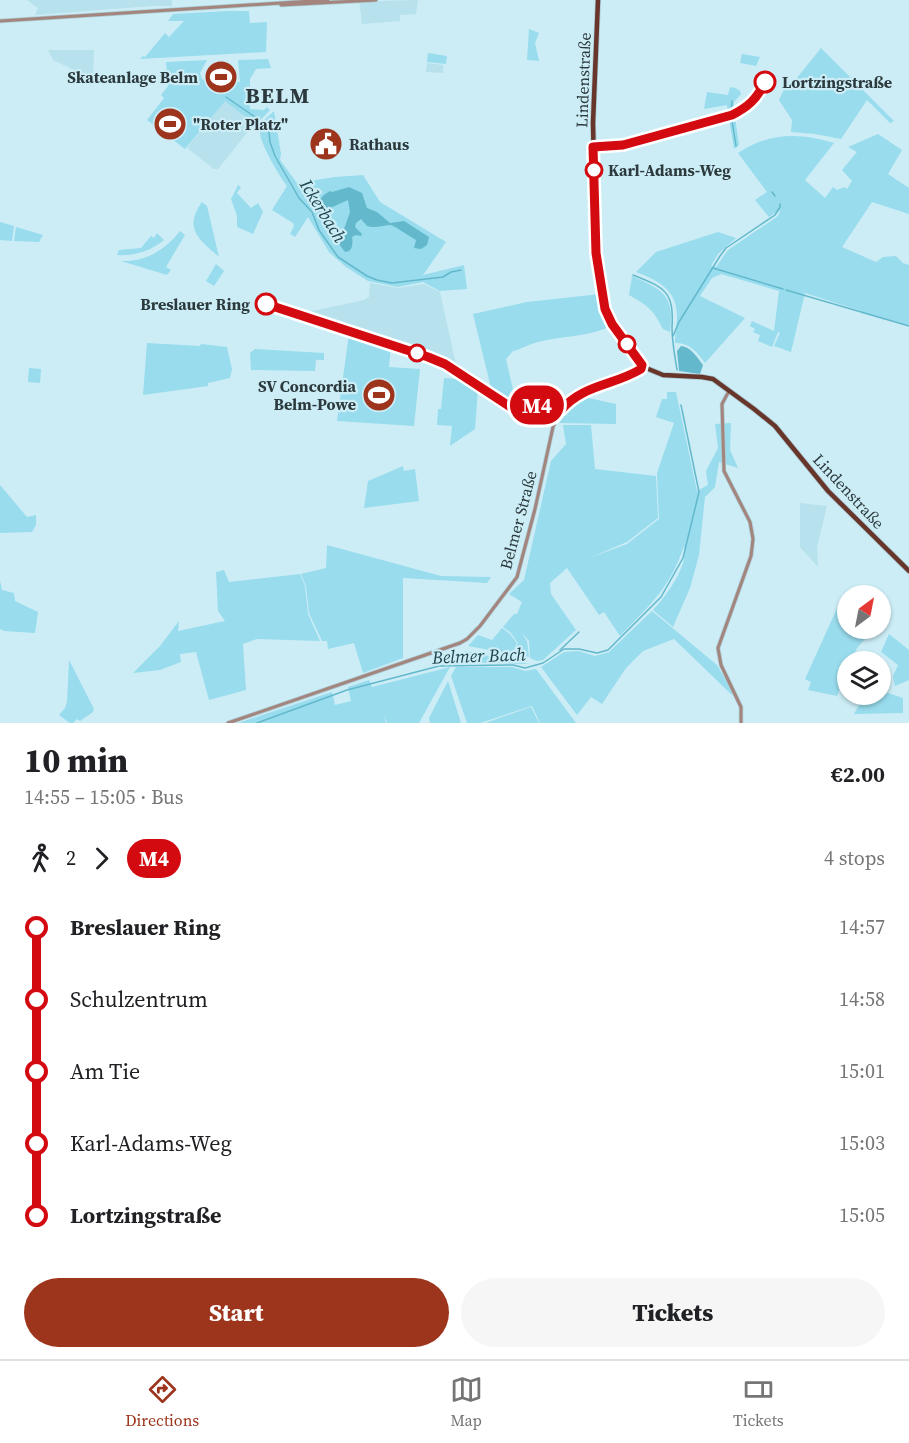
<!DOCTYPE html>
<meta charset="utf-8">
<style>
:root{--surface:#fff;--page:#f6f6f6;--text:#202124;--muted:#757577;--line:#e0e0e0;--accent:#9d351d}
body{margin:0;font-family:"Source Serif 4",serif;background:var(--page);color:var(--text);height:100vh;display:flex;flex-direction:column;font-size:22px;white-space:nowrap}
*{box-sizing:border-box;margin:0}
p{font-size:20px;color:var(--muted)}
.icon{flex:none;width:33px;height:33px;fill:none;stroke:currentColor;stroke-width:2;stroke-linecap:round;stroke-linejoin:round}
.map{position:relative;height:723px;overflow:hidden}
.side{display:flex;flex-direction:column;background:var(--surface);flex:1}
.side>*{flex:none}
.badge{padding:0 12px;border-radius:20px;font-size:21px;line-height:39px}
.needle{width:39px;rotate:32deg}
.tools{position:absolute;left:837px;top:585px;display:grid;gap:12px}
.tools a{display:grid;place-items:center;width:54px;height:54px;border-radius:50%;background:var(--surface);box-shadow:0 2px 4px #0004;font-size:30px}
.map>.badge{position:absolute;translate:-50% -50%;box-shadow:0 0 0 3px #fff}
.legs{display:flex;align-items:center;gap:9px;height:66px;padding:0 24px;font-size:20px}
.legs p{margin-inline-start:auto}
.overview{display:flex;align-items:center;justify-content:space-between;height:102px;padding:0 24px}
h1{font-size:33px;font-weight:800;line-height:45px}
.action{display:flex;gap:12px;margin-top:auto;padding:12px 24px}
.action a{flex:1;height:69px;border-radius:36px;background:var(--accent);color:#fff;font-size:24px;font-weight:800;line-height:69px;text-align:center}
.action a+a{background:var(--page);color:var(--text)}
ul{padding:0 24px;list-style:none}
li{display:flex;align-items:center;gap:21px;height:72px;font-size:22px}
li i{display:grid;place-items:center;width:9px;height:100%;margin:0 8px;background:currentColor}
li i::after{content:'';width:15px;height:15px;margin:-8px;border:4px solid;border-radius:50%;background:var(--surface)}
li p{margin-inline-start:auto}
li:first-child i{background:linear-gradient(#0000 50%,currentColor 0)}
li:last-child i{background:linear-gradient(currentColor 50%,#0000 0)}
.menu{display:flex;justify-content:space-around;align-items:center;height:84px;border-top:2px solid var(--line);background:var(--surface);font-size:16px;color:var(--muted)}
.menu a{display:grid;justify-items:center;gap:3px}
.menu .selected{color:var(--accent)}
.map>svg:first-child{display:block}
</style>
<div class="map">
<svg width="909" height="723" viewBox="0 0 909 723">
<rect width="100%" height="100%" fill="#ccedf6"/>
<g fill="#b7e1ec">
<polygon points="27,0 172,0 172,6 152,6 35,15 38,8"/>
<polygon points="359,0 377,1 418,0 416,14 400,15 400,21 362,24"/>
<polygon points="48,50 94,50 93,79 53,60"/>
<polygon points="427,63 443,65 443,73 426,72"/>
<polygon points="225,100 254,124 218,169 214,169 187,148"/>
<polygon points="370,283 399,288 424,284 440,292 457,369 446,362 444,359 433,353 426,353 305,315 308,312 364,300 369,297"/>
<polygon points="800,503 827,506 817,547 818,567 800,547"/>
</g>
<g fill="#98dced">
<polygon points="228,11 249,11 250,23 267,22 266,52 140,59 143,56 145,57 165,33 169,37 184,21 168,21 173,14"/>
<polygon points="529,29 539,33 535,43 539,61 527,60"/>
<polygon points="821,48 894,121 890,123 867,100 841,139 815,134 791,132 792,120 779,100 786,85 797,78"/>
<polygon points="428,53 447,56 446,64 427,62"/>
<polygon points="742,54 760,57 756,66 740,63"/>
<polygon points="268,59 271,68 256,69 250,79 250,109 264,110 267,107 270,110 256,125 225,101 185,149 147,120 164,98 161,95 168,86 166,62 207,60 200,73 202,79 208,82 240,82 238,60"/>
<polygon points="730,87 735,88 740,91 741,94 734,102 734,112 728,114 727,105 704,109 707,92 728,95"/>
<path d="M274,111L281,154L280,160L297,183L335,177L363,175L380,202L446,242L423,275L464,265L467,289L440,291L423,282L398,287L368,281L346,267L329,252L308,217L295,237L290,234L294,226L293,223L272,210L287,186C280,177 258,141 260,130C261,121 268,117 274,111Z"/>
<polygon points="735,117 739,145 734,149 729,119"/>
<path d="M878,134L902,150L888,174L909,188V214L872,202L842,247L876,262L883,257L896,256L903,263L909,265V326L861,313V311L805,293L791,352L774,346L780,333L778,332L772,347L758,341L760,335L753,332L755,329L750,326L752,321L774,331L779,291L721,274L712,278L700,296L745,318L705,363C697,352 689,342 675,343C675,335 676,327 677,319C678,290 659,281 636,272L656,252L718,232L736,238L718,254L711,266L716,267L728,250L778,216L780,210L769,217L755,200L767,192L738,153C769,132 800,133 834,143L805,180L825,198L833,187L837,190L844,187L847,189L852,181L842,170L857,152L848,147Z"/>
<polygon points="238,185 241,187 237,193 251,208 258,203 263,212 253,234 237,227 237,216 231,199"/>
<path d="M202,202L207,206L219,257C199,239 183,229 202,202Z"/>
<polygon points="0,222 14,226 12,241 0,240"/>
<polygon points="16,227 43,235 39,242 14,241"/>
<path d="M180,231L185,235L166,267L171,270L167,275L121,261C146,262 165,250 180,231Z"/>
<path d="M157,233L164,240C151,251 135,256 117,255L119,250L141,248L151,236L154,238Z"/>
<polygon points="216,264 224,271 214,286 206,281"/>
<path d="M632,276C662,290 675,294 670,332L663,329C653,309 648,306 629,295Z"/>
<path d="M600,294L604,313L611,326C587,338 561,335 535,343C527,345 522,349 513,351L506,359L515,398V406L492,392L473,314L527,302Z"/>
<polygon points="349,334 391,346 389,367 420,369 414,426 337,421"/>
<polygon points="147,343 200,346 201,344 227,347 232,369 230,378 208,383 208,386 143,395"/>
<polygon points="255,349 324,353 324,360 316,360 315,371 251,370 250,353"/>
<polygon points="29,368 41,369 40,383 28,382"/>
<polygon points="460,376 478,389 475,429 450,446 452,426 437,425 438,409 441,409 444,378 459,379"/>
<path d="M667,392H676L697,491L708,485L706,471L718,448L715,424L731,423L730,450L738,468L719,462L715,487L705,497L699,555L690,588L673,627L653,610C666,596 689,566 684,546C670,588 650,605 620,636L604,612L599,615L567,568L550,583L551,594L576,630L543,660L537,661L530,658L529,641L521,632L527,641L529,657L513,654L518,643L511,633L503,627L514,614H517L522,602L509,594L524,580L551,461L566,444L563,425H591L595,469L656,476L658,518L627,542L589,558L627,544L659,519L657,473L674,423L656,417L662,399H667Z"/>
<polygon points="584,397 616,404 616,424 559,423 568,410"/>
<polygon points="403,466 404,471 415,469 419,501 364,508 368,481"/>
<polygon points="0,485 27,517 36,515 36,525 32,532 0,533"/>
<polygon points="327,545 441,576 491,577 487,583 403,578 403,658 363,673 354,643 328,649 327,641 322,641 309,613 306,586 301,574 326,568"/>
<polygon points="224,570 229,582 300,574 305,586 308,614 320,641 257,639 243,644 246,690 209,700 196,652 180,654 181,662 160,670 133,673 160,646 179,621 178,631 225,621 218,611 216,572"/>
<polygon points="0,581 2,590 14,593 15,601 38,612 35,633 4,631 0,629"/>
<polygon points="839,604 847,615 848,628 874,629 857,648 851,661 848,662 847,670 837,696 808,690 811,682 805,679"/>
<polygon points="652,611 717,665 734,694 732,695 674,639 643,651 626,668 602,704 591,697 577,715 541,667 564,652 578,651 595,656 609,652"/>
<polygon points="502,628 510,634 517,643 512,654 468,646 478,635 492,640"/>
<polygon points="889,634 909,650 909,680 895,686 893,676 898,665 881,652"/>
<polygon points="465,651 529,664 459,662"/>
<polygon points="69,660 94,709 93,712 80,721 77,719 73,723 70,723 59,715 65,708 67,702"/>
<polygon points="450,667 419,723 387,723 383,713 386,723 238,723 332,692 335,705 351,701 348,687 369,680 372,687"/>
<polygon points="456,667 512,667 525,671 536,669 576,723 540,723 532,706 480,723 467,723 451,676"/>
<polygon points="448,681 461,723 430,723 429,718"/>
<polygon points="888,693 903,698 903,713 854,714 859,705"/>
<polygon points="531,707 539,723 485,723"/>
</g>
<g fill="#63b8cc">
<path d="M349,187L362,193L367,208L377,212L390,223L404,221L429,237L427,245L421,249L414,248L416,240C411,237 393,225 391,225C383,225 376,229 367,226L361,219L356,223L355,227L362,234L361,236L356,235L352,237C353,243 353,252 345,252L333,236L336,233L340,234L343,232L350,212L348,200L319,213C316,202 321,196 330,191L332,192Z"/>
<path d="M681,346C691,347 697,357 703,365L700,374L679,371L677,351Z"/>
</g>
<g fill="none" stroke-linecap="round" stroke-linejoin="round">
<g stroke="#63b8cc" stroke-width="1.5">
<polyline points="226,97 255,117"/>
<polyline points="731,112 732,101"/>
<polyline points="732,121 736,146"/>
<polyline points="268,123 270,142 275,156 299,198 312,212 319,230 338,257 367,276 377,280 392,283 443,277 451,272 461,270"/>
<polyline points="772,192 775,196"/>
<polyline points="713,268 783,289"/>
<path d="M633,275C666,288 674,292 672,328C672,342 675,357 677,370"/>
<polyline points="786,290 909,326"/>
<polyline points="673,336 679,322 720,256 726,248 775,215 780,207 780,204"/>
<polyline points="560,650 579,632"/>
<polyline points="257,723 347,690 439,666 513,665 525,668 543,663 564,649 579,649 597,653 608,650 661,597 683,558 699,492 681,405"/>
</g>
<g stroke="#acc9d1" stroke-width="4.5">
<g id="minor">
<polyline points="281,5 376,0"/>
<polyline points="0,21 328,0"/>
<polyline points="729,391 722,404 724,471 750,522 753,539 751,556 718,648 721,665 741,707 741,723"/>
<polyline points="228,723 460,643 467,639 480,626 517,577 535,509 553,427 559,414 570,400 582,392 641,369"/>
</g>
</g>
<g stroke="#acc9d1" stroke-width="6">
<g id="major">
<polyline points="598,0 593,123 596,253 608,316 643,365"/>
<polygon points="643,365 646,368 644,371 641,368"/>
<polyline points="646,368 663,375 702,377 713,379 754,409 775,426 828,491 909,571"/>
</g>
</g>
<use href="#minor" stroke="#a3857d" stroke-width="3"/>
<use href="#major" stroke="#67352a" stroke-width="4.5"/>
</g>
<g fill="none" stroke-linecap="round" stroke-linejoin="round">
<g stroke="#fff" stroke-width="14">
<path id="line-1" d="M266,304L428,357L445,364L512,408H523L550,403L561,410C584,384 613,386 641,369L642,365L612,324L605,309L596,253L593,147L623,145L732,115C748,107 757,99 765,82"/>
</g>
<use href="#line-1" stroke="#d40a11" stroke-width="9"/>
</g>
<defs>
<g id="stadium-disc" transform="scale(1.725)"><circle r="9.5" fill="#9d351d" stroke="#ccedf6"/><path d="M0-5a6.5 5 0 1 0 0 10a6.5 5 0 1 0 0-10ZM-3.5-1.8h7v3.6h-7Z" fill="#fff"/></g>
<g id="civic-disc" transform="scale(1.725)"><circle r="9.5" fill="#9d351d" stroke="#ccedf6"/><path d="M-.6-6.5H3V-4.5H.6V-3L4-1V1h2V6H-6V1h2V-1L-.6-3ZM-1.2 2.5V6h2.4V2.5Z" fill="#fff"/></g>
</defs>
<g fill-rule="evenodd">
<use href="#stadium-disc" x="221" y="77"/>
<use href="#stadium-disc" x="170" y="124"/>
<use href="#civic-disc" x="326" y="144"/>
<use href="#stadium-disc" x="379" y="395"/>
</g>
<g fill="#fff" stroke="#d40a11" stroke-width="3">
<circle cx="765" cy="82" r="10"/>
<circle cx="594" cy="170" r="8"/>
<circle cx="266" cy="304" r="10"/>
<circle cx="627" cy="344" r="8"/>
<circle cx="417" cy="353" r="8"/>
</g>
<g text-anchor="middle" stroke-width="4.5" stroke-linejoin="round" paint-order="stroke">
<g font-size="16" font-weight="bold" fill="#2c3a3d" stroke="#ccedf6" text-anchor="end">
<text x="198" y="83">Skateanlage Belm</text>
<text x="193" y="130" text-anchor="start">"Roter Platz"</text>
<text x="349" y="150" text-anchor="start">Rathaus</text>
<text x="356" y="392">SV Concordia<tspan x="356" dy="18">Belm-Powe</tspan></text>
</g>
<g font-size="16" fill="#2c3a3d" stroke="#ccedf6">
<text transform="translate(583 80) rotate(-88)" y="6">Lindenstraße</text>
<text transform="translate(849 491) rotate(47)" y="6">Lindenstraße</text>
<text transform="translate(518 520) rotate(-75)" y="6">Belmer Straße</text>
</g>
<g font-size="16" font-weight="bold" fill="#2c3a3d" stroke="#ccedf6" text-anchor="start">
<text x="782" y="88">Lortzingstraße</text>
<text x="608" y="176">Karl-Adams-Weg</text>
<text x="250" y="310" text-anchor="end">Breslauer Ring</text>
</g>
<g font-size="18" font-style="italic" fill="#1e454e" stroke="#ccedf6">
<text transform="translate(323 211) rotate(58)" y="6">Ickerbach</text>
<text transform="translate(479 656) rotate(-2)" y="6">Belmer Bach</text>
</g>
<g font-size="22" font-weight="bold" letter-spacing="1.5" fill="#2c3a3d" stroke="#ccedf6">
<text x="278" y="103">BELM</text>
</g>
</g>
</svg>
<div class="tools">
<a><svg class="needle" viewBox="-14 -14 28 28"><path d="M0-13l5 13h-10z" fill="#e53935"/><path d="M0 13l5-13h-10z" fill="#757577"/></svg></a>
<a><svg class="icon" aria-label="layers" viewBox="0 0 24 24"><path d="M12 4l9 5-9 5-9-5zM3 14l9 5 9-5"/></svg></a>
</div>
<b class="badge" style="left:537px;top:405px;background:#d40a11;color:#fff">M4</b>
</div>
<section class="side">
<div class="overview"><div><h1>10 min</h1><p>14:55 – 15:05 · Bus</p></div><b>€2.00</b></div>
<div class="legs"><svg class="icon" aria-label="walk" viewBox="0 0 24 24"><circle cx="13" cy="4" r="2"/><path d="M13 8l-2 6 4 7M11 14l-3 7M7 12l3-4h3l4 4"/></svg>2<svg class="icon" aria-label="forward" viewBox="0 0 24 24"><path d="M9 5l7 7-7 7"/></svg><b class="badge" style="background:#d40a11;color:#fff">M4</b><p>4 stops</p></div>
<ul>
<li><i style="color:#d40a11"></i><b>Breslauer Ring</b><p>14:57</p></li>
<li><i style="color:#d40a11"></i><span>Schulzentrum</span><p>14:58</p></li>
<li><i style="color:#d40a11"></i><span>Am Tie</span><p>15:01</p></li>
<li><i style="color:#d40a11"></i><span>Karl-Adams-Weg</span><p>15:03</p></li>
<li><i style="color:#d40a11"></i><b>Lortzingstraße</b><p>15:05</p></li>
</ul>
<div class="action"><a>Start</a><a>Tickets</a></div>
</section>
<nav class="menu">
<a class="selected"><svg class="icon" aria-label="directions" viewBox="0 0 24 24"><path d="M12 3l9 9-9 9-9-9zM9 14v-3h6M13 9l2 2-2 2"/></svg>Directions</a>
<a><svg class="icon" aria-label="map" viewBox="0 0 24 24"><path d="M3 6l6-2 6 2 6-2v14l-6 2-6-2-6 2zM9 4v14M15 6v14"/></svg>Map</a>
<a><svg class="icon" aria-label="tickets" viewBox="0 0 24 24"><path d="M3 7h18v10H3zM15 7v10"/></svg>Tickets</a>
</nav>
